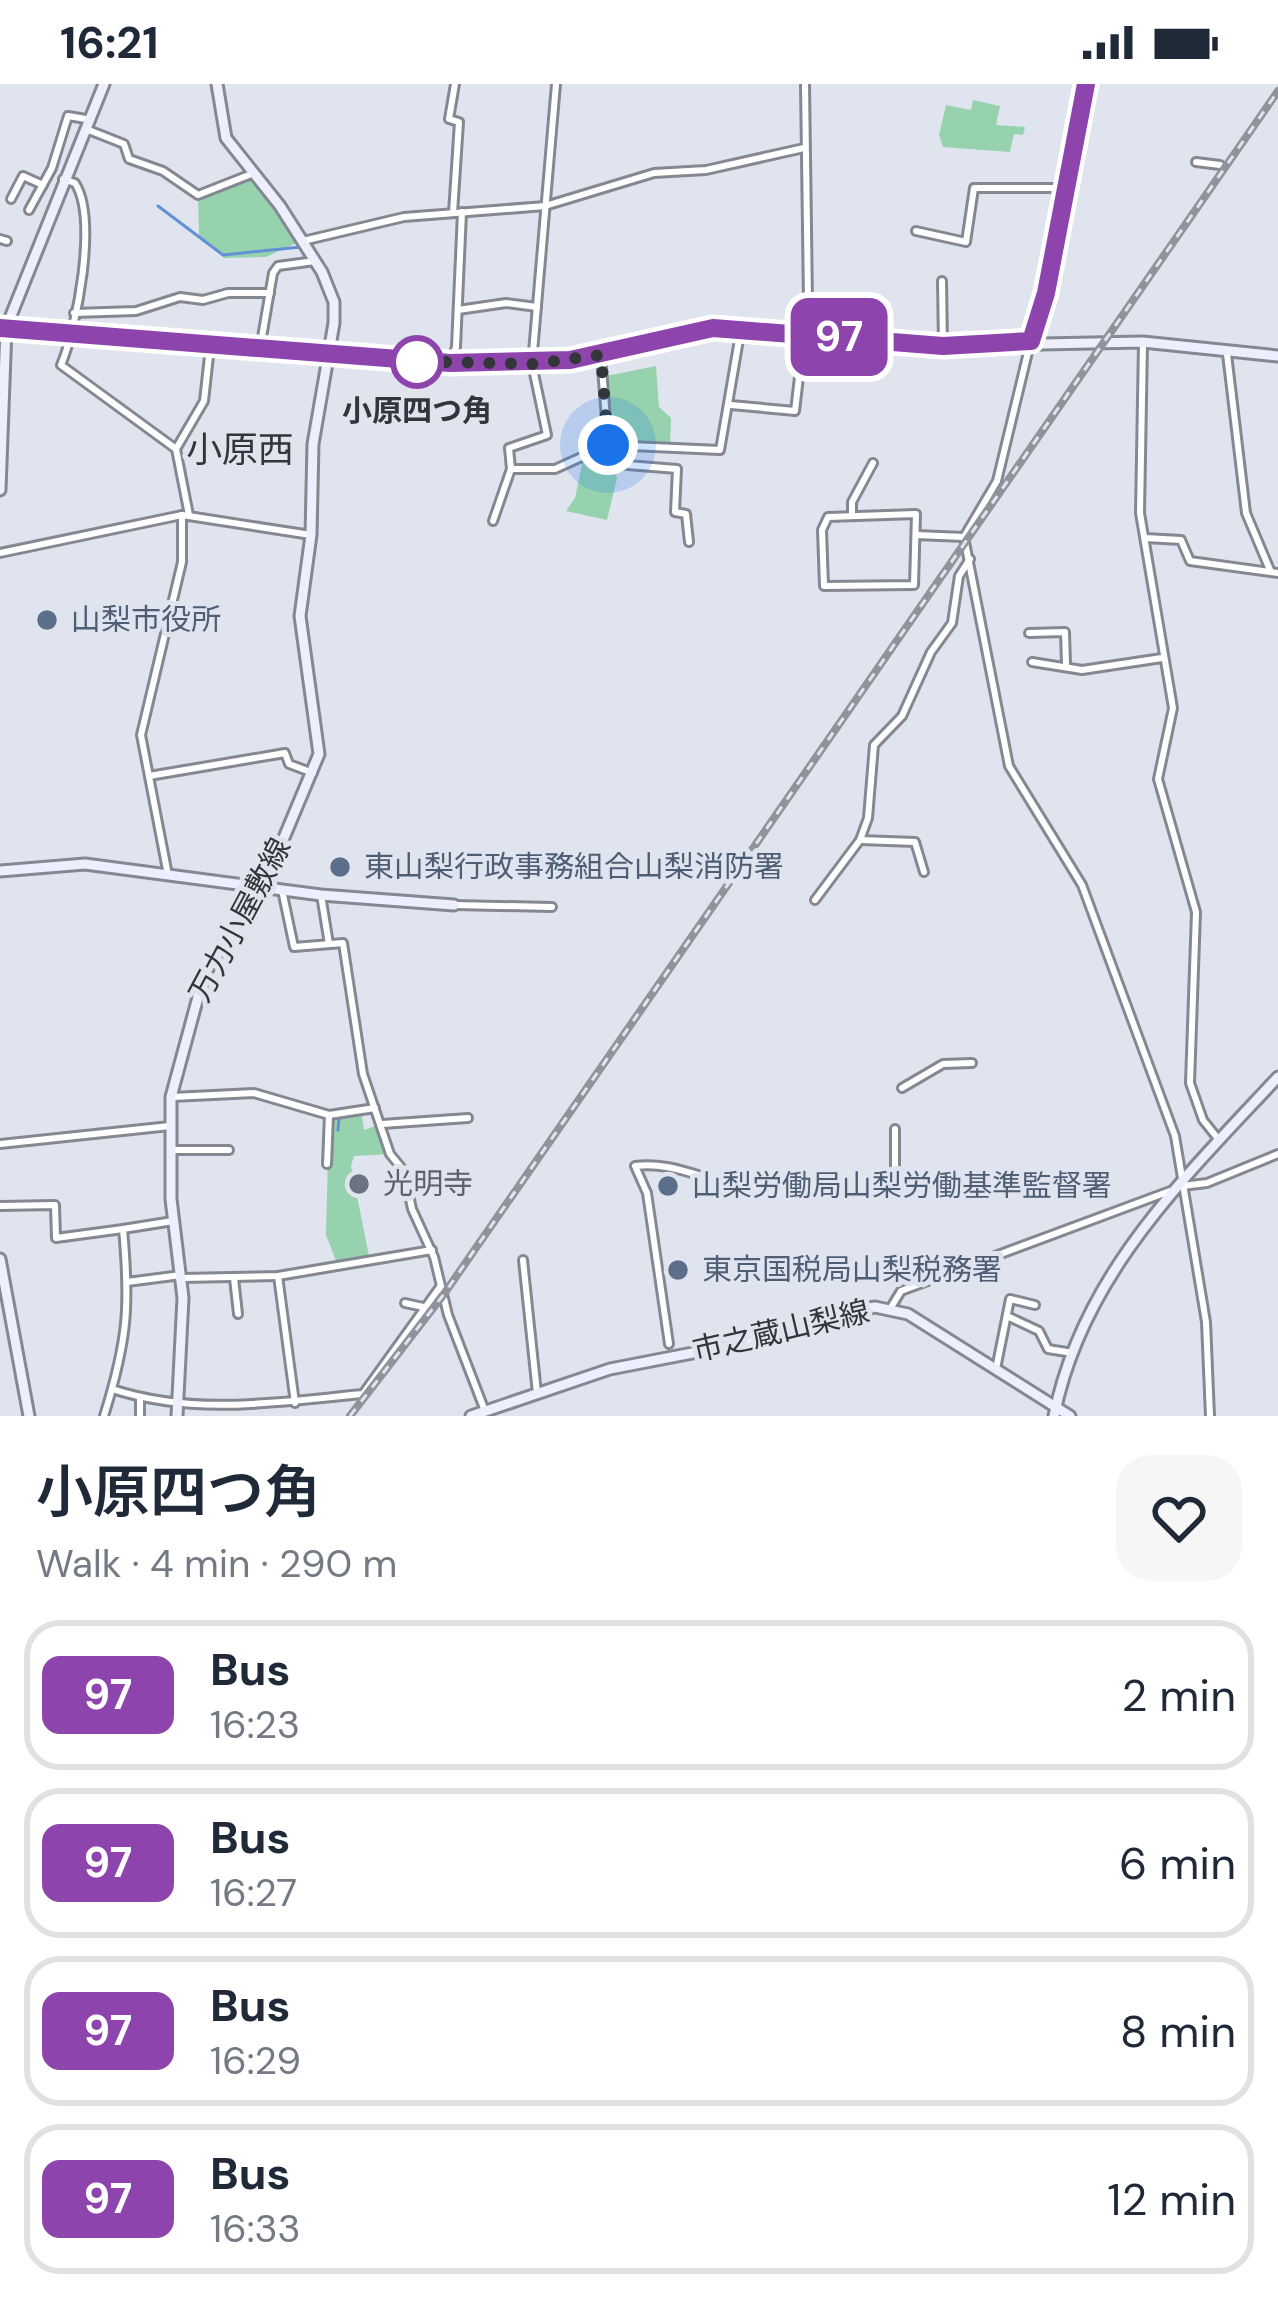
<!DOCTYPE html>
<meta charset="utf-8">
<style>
:root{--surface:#fff;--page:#f6f6f7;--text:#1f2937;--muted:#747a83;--line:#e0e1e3}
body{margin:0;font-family:"DM Sans","Noto Sans JP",sans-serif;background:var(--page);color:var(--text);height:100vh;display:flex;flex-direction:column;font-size:45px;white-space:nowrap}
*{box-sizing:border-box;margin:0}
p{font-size:39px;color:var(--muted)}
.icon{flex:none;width:66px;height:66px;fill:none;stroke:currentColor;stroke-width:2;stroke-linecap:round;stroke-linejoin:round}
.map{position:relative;height:1332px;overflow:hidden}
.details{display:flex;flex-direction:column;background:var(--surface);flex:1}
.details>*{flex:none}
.badge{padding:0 24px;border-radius:18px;font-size:42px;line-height:78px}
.you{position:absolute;width:60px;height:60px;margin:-30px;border:9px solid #fff;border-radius:50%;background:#1a73e8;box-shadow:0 0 0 18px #1a73e833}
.map>.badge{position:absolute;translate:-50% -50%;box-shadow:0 0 0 6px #fff}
.round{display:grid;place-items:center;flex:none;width:126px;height:126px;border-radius:36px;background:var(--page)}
.summary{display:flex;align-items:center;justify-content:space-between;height:204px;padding:0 36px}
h1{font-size:57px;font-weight:600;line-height:90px}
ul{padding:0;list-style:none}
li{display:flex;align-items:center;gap:36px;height:150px;margin:0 24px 18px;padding:0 12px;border:6px solid var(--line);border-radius:36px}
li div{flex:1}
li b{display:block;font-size:45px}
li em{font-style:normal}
li .badge{min-width:132px;font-weight:700;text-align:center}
.status{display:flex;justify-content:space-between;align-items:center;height:84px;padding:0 60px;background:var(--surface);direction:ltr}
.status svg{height:33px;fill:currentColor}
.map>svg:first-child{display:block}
</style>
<div class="status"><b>16:21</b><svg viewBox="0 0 49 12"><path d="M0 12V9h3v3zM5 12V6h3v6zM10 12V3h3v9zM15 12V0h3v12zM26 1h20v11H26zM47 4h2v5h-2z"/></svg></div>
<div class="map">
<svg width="1278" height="1332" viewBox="0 0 1278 1332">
<rect width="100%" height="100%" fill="#e0e4ef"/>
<g fill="#96d2ae">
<polygon points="973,16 1000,22 996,41 1025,43 1023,51 1014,50 1010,68 943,63 939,51 946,21 971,26"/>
<polygon points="256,88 301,157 266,173 224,174 199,151 198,111"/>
<polygon points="656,282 659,323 671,334 670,362 611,363 606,292"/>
<polygon points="607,366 617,394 607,436 566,427 575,414 584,371"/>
<polygon points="361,1026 364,1046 381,1040 390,1070 354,1072 351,1082 370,1177 338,1182 326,1151 329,1031"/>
</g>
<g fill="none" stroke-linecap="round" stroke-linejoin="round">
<g stroke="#6091d7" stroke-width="3">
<polyline points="158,122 223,171 301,163"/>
<polyline points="338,1046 339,1034 371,1028"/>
</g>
<g stroke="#848891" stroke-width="12">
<g id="street">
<polyline points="86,45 124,60 129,75 163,87 198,111 254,89"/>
<polyline points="1196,78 1220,81"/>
<path d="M63,95L75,99C98,135 77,243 61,281L176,365"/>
<polyline points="11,115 23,92 43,101"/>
<polyline points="29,126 52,84 68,32 86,35"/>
<polyline points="453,129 459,38 449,35 455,0"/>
<polyline points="916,147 966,158 974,104 1065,104"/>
<polyline points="0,155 7,157"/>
<polyline points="303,157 404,133 545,122 654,89 706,86 804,64"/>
<polyline points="942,197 943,262"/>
<polyline points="458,226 506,219 537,223"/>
<polyline points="74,229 136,227 180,213 203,216 228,209 270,209"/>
<polyline points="1143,259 1140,429 1173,624 1158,695 1196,828 1190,999 1203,1036 1219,1056"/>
<polyline points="1030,260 997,397 964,453 1009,682 1082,801 1175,1052 1206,1238 1210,1332"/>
<polyline points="260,265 273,189 278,182 315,177"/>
<polyline points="1227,270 1246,429 1270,486"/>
<polyline points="601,271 608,361 615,380 677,385 675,428 686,430 689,458"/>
<polyline points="450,279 456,263 462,128"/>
<polyline points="731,321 795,327 808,217 805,0"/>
<polyline points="511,385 555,385 608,361 720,366 741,244"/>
<polygon points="916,430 914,501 824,502 822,446 828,433"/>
<polyline points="189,431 176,365 204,317 210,263"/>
<polyline points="852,432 852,418 873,379"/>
<polyline points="493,437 511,385 509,364 547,351 532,280 556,0"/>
<polyline points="916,451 964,453"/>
<polyline points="1145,454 1181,456 1190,477 1278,489"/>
<polyline points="0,469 182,431 311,451"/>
<polyline points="1029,549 1065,548 1066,580"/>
<polyline points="1032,578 1082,586 1162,574"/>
<polyline points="149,692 285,669 289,680 313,689"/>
<polyline points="860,756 915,758 924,788"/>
<polyline points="168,791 141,651 182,478 182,431"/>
<polyline points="282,806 294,863 343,859 363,990 390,1070 404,1087 412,1125 434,1173 448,1231 485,1327"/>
<polyline points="321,811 329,860"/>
<polyline points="815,816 860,756 868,734 874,661 902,632 931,568 952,539 959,492 970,475"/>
<polyline points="454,821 552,823"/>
<polyline points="902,1004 943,980 972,979"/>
<polyline points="172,1013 254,1009 329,1031 375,1024"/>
<polyline points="382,1040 468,1034"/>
<polyline points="0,1060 170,1042"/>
<polyline points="170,1066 229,1066"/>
<polyline points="327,1080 329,1031"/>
<polyline points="1182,1102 1207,1099 1278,1070"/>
<polyline points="0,1122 55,1121 56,1154 123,1145"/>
<polyline points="523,1176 537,1309"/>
<polyline points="278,1192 295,1319"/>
<polyline points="182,1194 278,1192 432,1166"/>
<polyline points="234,1194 238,1230"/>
<polyline points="127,1198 181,1191"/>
<polyline points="405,1219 428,1224"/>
<polyline points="890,1225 901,1207 1170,1107"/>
<polyline points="1007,1232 1039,1247 1048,1265 1073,1269"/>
<path d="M669,1260L647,1109L635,1082C671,1077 701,1095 736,1101C790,1110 843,1108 895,1098V1045"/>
<polyline points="996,1285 1010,1215 1035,1221"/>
<path d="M112,1305C195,1332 278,1318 363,1310L440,1203"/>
<polyline points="140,1315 140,1332"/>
<path d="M104,1332C128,1255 130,1221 123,1145L173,1137"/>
</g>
</g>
<g stroke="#848891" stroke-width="15">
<g id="secondary">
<polyline points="0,244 450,279 570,276 656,260 692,246 741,243 943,262 1143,258 1278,272"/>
<polyline points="1031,257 1046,209 1086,0"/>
<polyline points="0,406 6,244 104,0"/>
<polyline points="0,787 85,780 321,811 454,821"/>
<polyline points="0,1175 29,1332"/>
<polyline points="177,1332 183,1214 171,1115 171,1013 204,891 273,780 319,670 300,532 311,451 313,360 334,239 334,218 322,188 280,122 226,54 217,0"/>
<polyline points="471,1332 610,1285 780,1252 844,1228 875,1223 908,1230 1070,1332"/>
<path d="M1054,1332C1082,1191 1184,1094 1278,993"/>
</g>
</g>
<use href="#street" stroke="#fff" stroke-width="6"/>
<use href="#secondary" stroke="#edeefe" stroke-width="9"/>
<g stroke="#90939b" stroke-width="8">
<polyline id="rail" points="350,1332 444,1210 1278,7"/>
</g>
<use href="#rail" stroke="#e0e4ef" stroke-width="3" stroke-dasharray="9" stroke-linecap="butt"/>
</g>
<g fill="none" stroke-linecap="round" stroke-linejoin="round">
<g stroke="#fff" stroke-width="27">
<polyline id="line" points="0,244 450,279 570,276 713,244 943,262 1031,257 1046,209 1086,0"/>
</g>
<use href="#line" stroke="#8e44ad" stroke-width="18"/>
<polyline stroke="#34353a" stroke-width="12" stroke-dasharray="0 21.6" points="417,278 410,277 532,280 601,271 608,361"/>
</g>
<circle fill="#fff" stroke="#8e44ad" stroke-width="6" cx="417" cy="278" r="24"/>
<g fill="#5c6f8a" stroke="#e0e4ef" stroke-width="4.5">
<circle cx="47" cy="536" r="12"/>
<circle cx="340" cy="783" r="12"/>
<circle cx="668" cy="1102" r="12"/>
<circle cx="678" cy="1186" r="12"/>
</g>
<circle fill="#6b7280" stroke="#e0e4ef" stroke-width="4.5" cx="359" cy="1100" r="12"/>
<g text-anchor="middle" stroke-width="10" stroke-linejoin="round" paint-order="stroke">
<g font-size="30" font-weight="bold" fill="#34353a" stroke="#e0e4ef">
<text x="417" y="337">小原四つ角</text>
</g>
<g font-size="30" fill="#4e5e75" stroke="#e0e4ef" text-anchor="start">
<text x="71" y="546">山梨市役所</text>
<text x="364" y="793">東山梨行政事務組合山梨消防署</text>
<text x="692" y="1112">山梨労働局山梨労働基準監督署</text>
<text x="702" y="1196">東京国税局山梨税務署</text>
</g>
<g font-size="30" fill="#34353a" stroke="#e0e4ef">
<text transform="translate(240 836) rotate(-62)" y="10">万力小屋敷線</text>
<text transform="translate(781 1247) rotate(-13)" y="10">市之蔵山梨線</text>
</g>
<g font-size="30" fill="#5b616d" stroke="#e0e4ef" text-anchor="start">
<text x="383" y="1110">光明寺</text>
</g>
<g font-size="36" fill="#34353a" stroke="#e0e4ef">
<text x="240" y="378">小原西</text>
</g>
</g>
</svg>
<div class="you" style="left:608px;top:361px"></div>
<b class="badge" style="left:839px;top:253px;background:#8e44ad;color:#fff">97</b>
</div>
<section class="details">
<div class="summary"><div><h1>小原四つ角</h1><p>Walk · 4 min · 290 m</p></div><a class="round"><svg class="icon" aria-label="heart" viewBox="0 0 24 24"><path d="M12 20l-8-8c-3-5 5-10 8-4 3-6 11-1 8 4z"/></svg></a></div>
<ul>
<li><span class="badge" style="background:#8e44ad;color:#fff">97</span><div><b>Bus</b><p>16:23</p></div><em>2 min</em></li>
<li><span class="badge" style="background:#8e44ad;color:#fff">97</span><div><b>Bus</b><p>16:27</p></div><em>6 min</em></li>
<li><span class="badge" style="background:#8e44ad;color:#fff">97</span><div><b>Bus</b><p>16:29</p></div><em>8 min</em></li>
<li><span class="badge" style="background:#8e44ad;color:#fff">97</span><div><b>Bus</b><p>16:33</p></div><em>12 min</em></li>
</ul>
</section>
